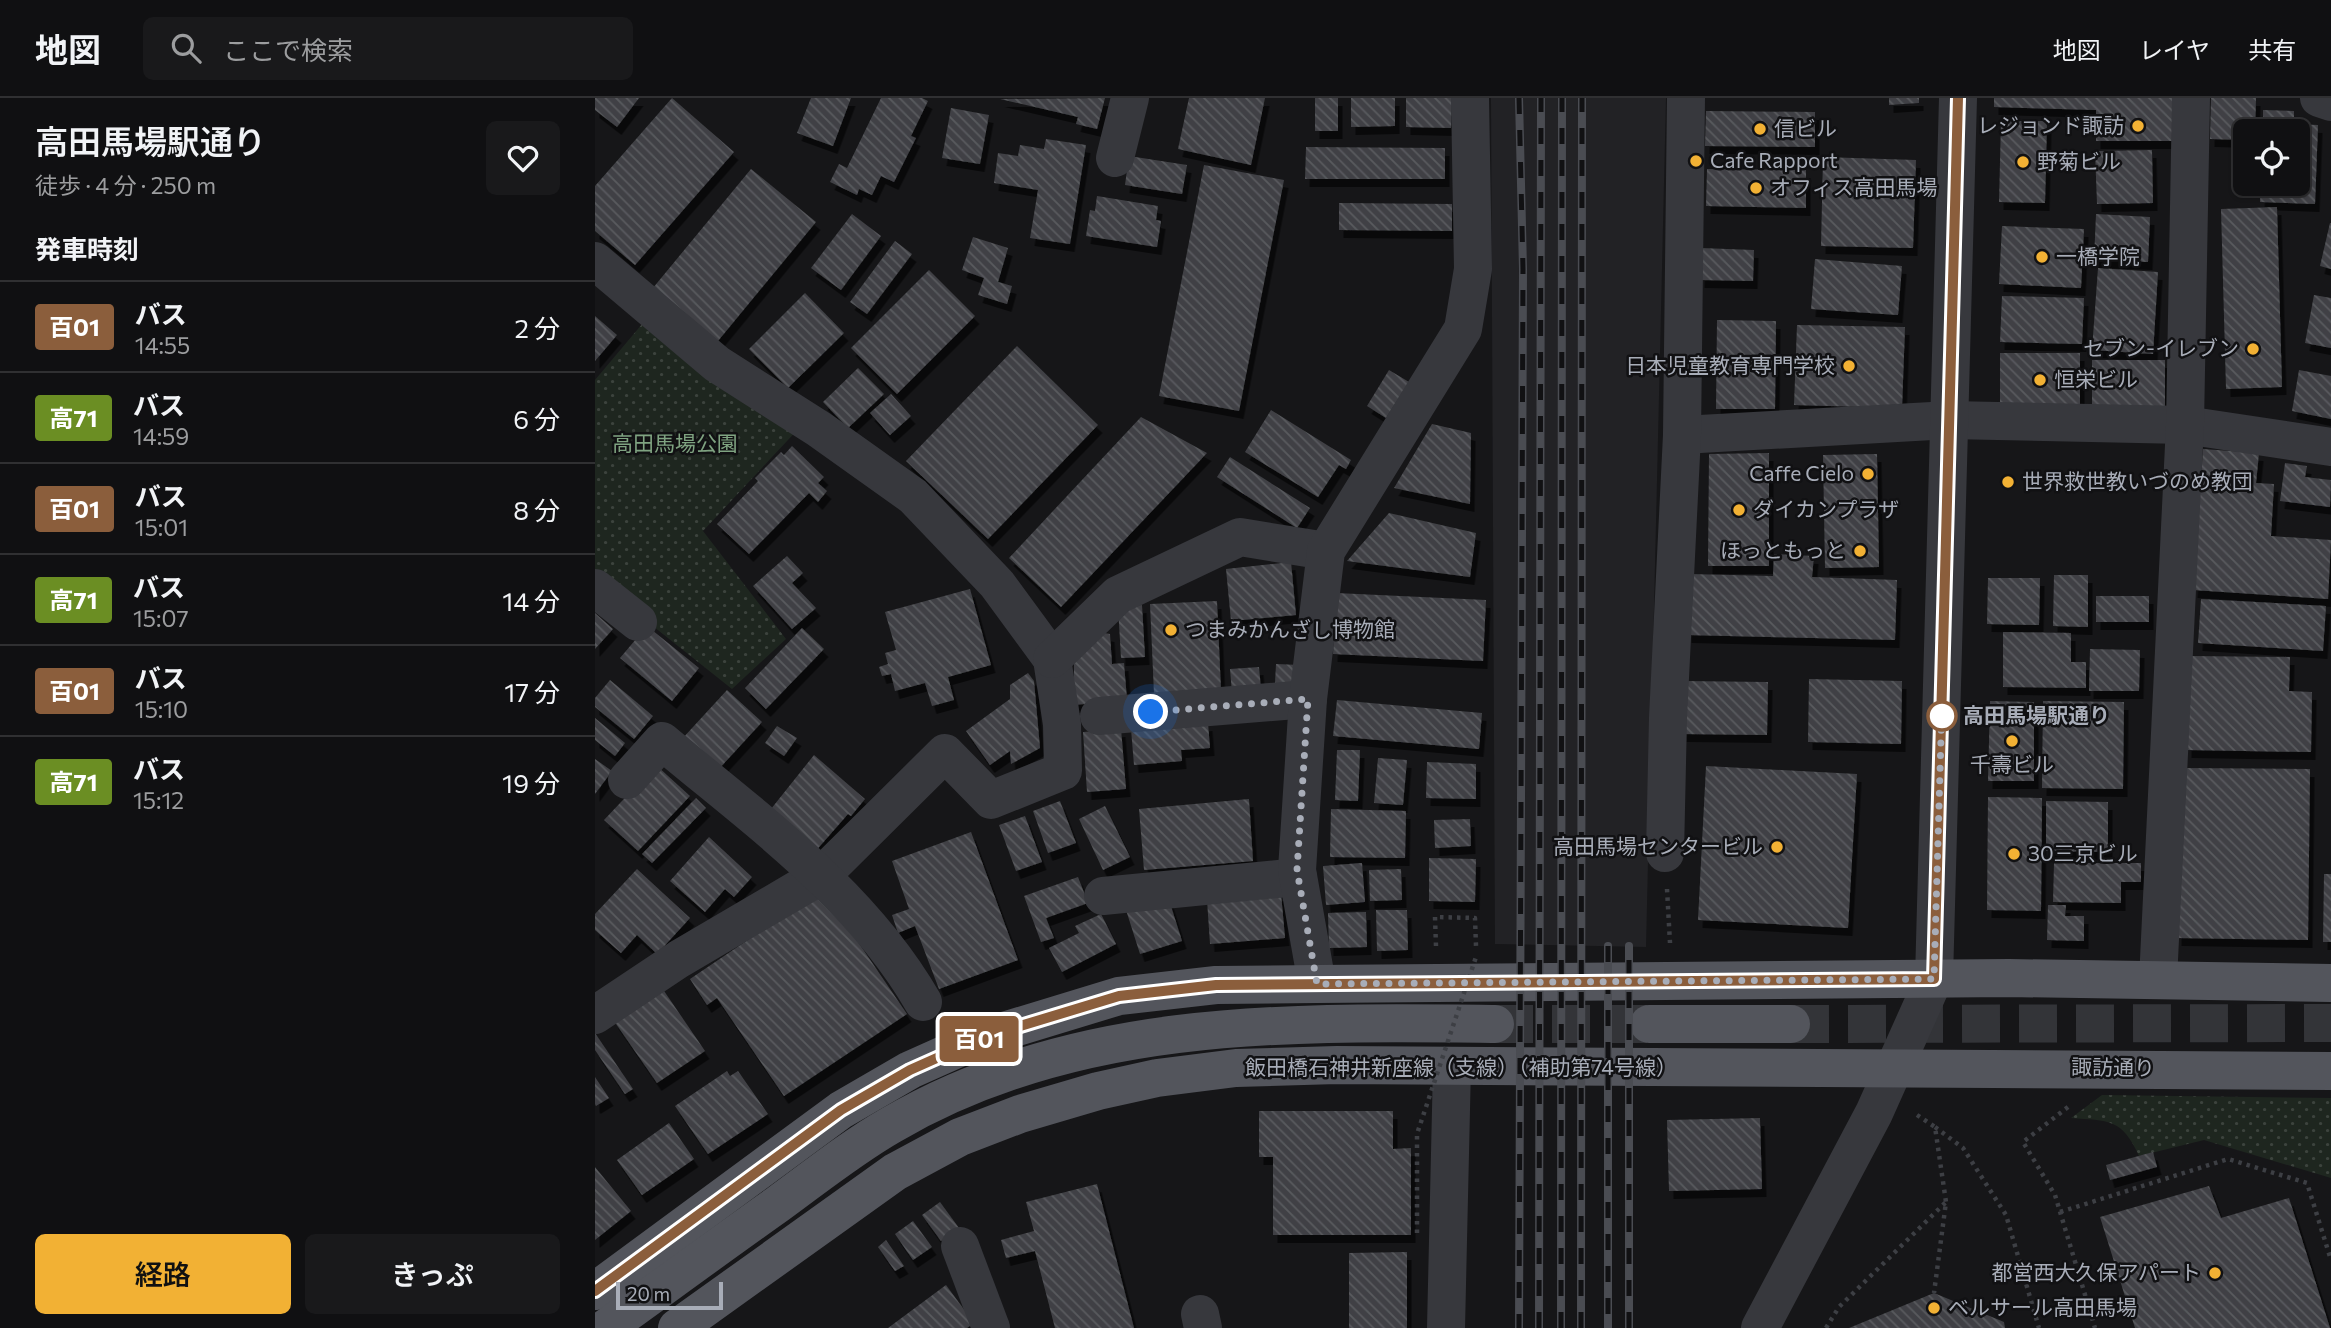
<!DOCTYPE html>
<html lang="ja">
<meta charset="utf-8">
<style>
:root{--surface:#101012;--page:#19191b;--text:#f1f3f6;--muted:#9c9d9f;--line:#303032;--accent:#f2b134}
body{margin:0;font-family:Commissioner,"Noto Sans JP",sans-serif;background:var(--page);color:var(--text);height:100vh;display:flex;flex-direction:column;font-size:26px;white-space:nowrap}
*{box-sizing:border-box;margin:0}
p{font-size:23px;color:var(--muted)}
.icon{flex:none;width:38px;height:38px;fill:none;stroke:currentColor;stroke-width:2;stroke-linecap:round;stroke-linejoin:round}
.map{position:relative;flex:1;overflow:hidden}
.panel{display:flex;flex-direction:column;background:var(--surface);width:595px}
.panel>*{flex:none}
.badge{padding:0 14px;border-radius:5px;font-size:24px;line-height:46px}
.fabs{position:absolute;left:1638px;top:21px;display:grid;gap:14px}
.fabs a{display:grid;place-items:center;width:77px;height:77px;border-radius:10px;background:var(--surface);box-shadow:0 2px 5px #0004,0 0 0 2px var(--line);font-size:35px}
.scale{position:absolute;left:21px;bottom:18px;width:107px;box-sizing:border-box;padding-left:7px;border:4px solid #a8adb8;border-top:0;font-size:19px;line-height:24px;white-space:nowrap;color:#a8adb8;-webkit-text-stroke:5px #111113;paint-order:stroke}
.you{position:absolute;width:35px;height:35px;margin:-18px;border:5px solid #fff;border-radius:50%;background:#1a73e8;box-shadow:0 0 0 10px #1a73e833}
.map>.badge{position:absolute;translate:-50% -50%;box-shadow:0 0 0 4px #fff}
h2{padding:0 35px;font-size:26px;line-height:63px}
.round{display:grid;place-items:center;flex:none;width:74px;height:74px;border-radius:10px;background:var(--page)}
.head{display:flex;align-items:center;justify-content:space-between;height:119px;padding:0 35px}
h1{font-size:33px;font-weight:600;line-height:52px}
.button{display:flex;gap:14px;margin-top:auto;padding:14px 35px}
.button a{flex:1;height:80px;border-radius:10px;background:var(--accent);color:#111;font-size:28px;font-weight:600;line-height:80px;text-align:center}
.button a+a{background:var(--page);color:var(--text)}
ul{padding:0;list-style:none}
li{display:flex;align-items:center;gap:21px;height:91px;padding:0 35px;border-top:2px solid var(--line)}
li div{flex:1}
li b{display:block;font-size:26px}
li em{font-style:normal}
li .badge{min-width:77px;font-weight:700;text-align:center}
header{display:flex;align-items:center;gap:42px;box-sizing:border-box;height:98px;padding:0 35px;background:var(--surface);border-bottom:2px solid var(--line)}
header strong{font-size:33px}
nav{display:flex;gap:38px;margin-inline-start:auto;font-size:24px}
.search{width:490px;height:63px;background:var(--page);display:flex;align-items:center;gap:18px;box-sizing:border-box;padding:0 24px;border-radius:10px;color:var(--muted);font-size:26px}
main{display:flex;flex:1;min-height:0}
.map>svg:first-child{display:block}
</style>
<header>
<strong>地図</strong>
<div class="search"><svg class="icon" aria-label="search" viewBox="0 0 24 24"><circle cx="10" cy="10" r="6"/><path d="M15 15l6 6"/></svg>ここで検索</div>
<nav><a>地図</a><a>レイヤ</a><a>共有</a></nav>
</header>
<main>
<section class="panel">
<div class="head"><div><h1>高田馬場駅通り</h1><p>徒歩 · 4 分 · 250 m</p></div><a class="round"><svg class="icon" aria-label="heart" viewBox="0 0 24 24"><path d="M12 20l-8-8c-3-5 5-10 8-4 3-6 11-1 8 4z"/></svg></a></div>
<h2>発車時刻</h2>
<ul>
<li><span class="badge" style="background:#8b5e3c;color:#fff">百01</span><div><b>バス</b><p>14:55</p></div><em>2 分</em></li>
<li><span class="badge" style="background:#6b8e23;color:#fff">高71</span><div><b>バス</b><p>14:59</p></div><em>6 分</em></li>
<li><span class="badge" style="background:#8b5e3c;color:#fff">百01</span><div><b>バス</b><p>15:01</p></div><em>8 分</em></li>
<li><span class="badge" style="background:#6b8e23;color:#fff">高71</span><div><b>バス</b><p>15:07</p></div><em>14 分</em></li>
<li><span class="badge" style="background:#8b5e3c;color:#fff">百01</span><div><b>バス</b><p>15:10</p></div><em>17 分</em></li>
<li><span class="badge" style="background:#6b8e23;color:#fff">高71</span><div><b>バス</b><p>15:12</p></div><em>19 分</em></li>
</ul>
<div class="button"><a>経路</a><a>きっぷ</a></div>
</section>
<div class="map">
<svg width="1736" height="1230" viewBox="0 0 1736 1230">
<defs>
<pattern id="park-dots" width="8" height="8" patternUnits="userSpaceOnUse" patternTransform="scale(1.75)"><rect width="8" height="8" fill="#1e261f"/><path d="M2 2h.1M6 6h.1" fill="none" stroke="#3c433d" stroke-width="1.8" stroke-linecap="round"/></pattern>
<pattern id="building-back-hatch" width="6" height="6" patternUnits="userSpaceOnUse" patternTransform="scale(1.75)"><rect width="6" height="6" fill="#404145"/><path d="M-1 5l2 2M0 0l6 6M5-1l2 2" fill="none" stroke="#595a5e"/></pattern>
<filter id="shadow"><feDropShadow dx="4.5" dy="8" stdDeviation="0" flood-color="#0009"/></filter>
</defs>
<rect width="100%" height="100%" fill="#161618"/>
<polygon fill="#222225" points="896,0 1071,0 1051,849 900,846"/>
<g fill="url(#park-dots)">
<polygon points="53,219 207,327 108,433 191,541 137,591 0,482 0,282"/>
<path d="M1507,997L1736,1000V1080L1609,1042L1544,1058C1527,1020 1514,1023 1476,1020Z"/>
</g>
<g fill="url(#building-back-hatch)" filter="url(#shadow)">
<polygon points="0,0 44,0 22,29 0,12"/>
<polygon points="77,0 139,54 40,167 0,133 0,88"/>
<polygon points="216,0 256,0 238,48 202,35"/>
<polygon points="286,0 327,0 333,3 316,38 321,40 299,84 286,78 277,97 264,91 262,97 235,84 244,66 252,70"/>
<polygon points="510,0 502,31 481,26 483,19 405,1"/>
<polygon points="594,0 670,0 656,67 583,51"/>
<rect x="720" y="0" width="23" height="33"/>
<polygon points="756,0 800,0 800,28 756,29"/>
<polygon points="811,0 857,0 856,30 811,29"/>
<polygon points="1294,0 1324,0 1324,5 1294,7"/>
<polygon points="1399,0 1586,0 1586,43 1501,43 1501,12 1399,9"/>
<polygon points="1616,0 1661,0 1660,33 1650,33 1650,42 1615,41"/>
<polygon points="356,10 394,17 385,66 347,60"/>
<polygon points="1668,12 1699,13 1699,26 1723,27 1720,106 1665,104 1666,86 1703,86 1703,33 1668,33"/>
<polygon points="1111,13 1220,14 1220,49 1110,48"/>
<polygon points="1406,23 1452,23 1450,105 1404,104"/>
<polygon points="451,41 491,47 475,146 435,140 443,92 399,85 403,55 423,58 425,47 449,51"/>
<polygon points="711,49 850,50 850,81 710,81"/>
<polygon points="1557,52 1558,105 1502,106 1500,53"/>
<polygon points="534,58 592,67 587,96 530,87"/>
<polygon points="1228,59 1321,62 1318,150 1226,148"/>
<polygon points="609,67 689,82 644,313 564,298"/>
<polygon points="156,71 221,124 118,249 53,196"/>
<polygon points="1112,71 1211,72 1211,110 1111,108"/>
<polygon points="502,98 563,108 561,122 566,123 562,149 491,138 495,112 500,113"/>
<polygon points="744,105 857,106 857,133 744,132"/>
<polygon points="1682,109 1687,289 1631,291 1626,111"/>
<polygon points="257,116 286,138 246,192 216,170"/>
<polygon points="1501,116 1555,119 1553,164 1499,162"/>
<polygon points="1735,125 1736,125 1736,171 1725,168"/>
<polygon points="1407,128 1489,131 1486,190 1404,186"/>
<polygon points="378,139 413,150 403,184 417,188 412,206 383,197 389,180 367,172"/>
<polygon points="300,143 317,156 272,216 255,204"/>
<polygon points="1106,150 1159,152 1158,183 1105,182"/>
<polygon points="1220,161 1307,168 1303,217 1216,211"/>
<polygon points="1503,170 1563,174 1558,256 1497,252"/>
<polygon points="334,172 380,218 302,296 256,250"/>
<polygon points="210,195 249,235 193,290 154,251"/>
<polygon points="1719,197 1736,200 1736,250 1710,245"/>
<polygon points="1407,198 1489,200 1487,246 1405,244"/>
<polygon points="0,218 22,237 0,263"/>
<polygon points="1122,222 1181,223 1180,311 1121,311"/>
<polygon points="1202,227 1310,229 1307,310 1199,307"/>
<polygon points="422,248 503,327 393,441 311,363"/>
<polygon points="1405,255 1485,255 1485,309 1405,310"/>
<rect x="1497" y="262" width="73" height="48"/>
<polygon points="263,270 289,296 253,330 228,304"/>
<polygon points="794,272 814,284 791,320 772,308"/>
<polygon points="1704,272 1736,278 1736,321 1697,313"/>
<polygon points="296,296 316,318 295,337 275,315"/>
<polygon points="676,312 756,362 751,371 744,367 723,399 650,354"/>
<polygon points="546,319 612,355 466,509 414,460"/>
<polygon points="837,326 876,335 875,406 799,390"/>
<polygon points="197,348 229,379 223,385 232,393 223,404 214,395 154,456 122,426 163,383 160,380 186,354 189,357"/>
<polygon points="1608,351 1664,355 1661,385 1679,386 1676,438 1736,442 1733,501 1598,492"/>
<polygon points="1174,355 1174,468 1113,468 1114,356"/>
<polygon points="1282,356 1284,469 1230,470 1228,357"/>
<polygon points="635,359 715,410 702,430 622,379"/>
<polygon points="1690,365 1712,368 1710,379 1736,382 1735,409 1685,403"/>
<polygon points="794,415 881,435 875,479 752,463"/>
<polygon points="1179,456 1219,458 1217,479 1302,482 1300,542 1092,537 1094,476 1178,478"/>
<polygon points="192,458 208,475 197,485 221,510 197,531 158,488"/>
<polygon points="696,464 701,517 636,523 631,471"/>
<polygon points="1459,477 1493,477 1493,529 1458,528"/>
<polygon points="1393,480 1445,480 1444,527 1392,526"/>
<polygon points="375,491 396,567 353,579 359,602 337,608 330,585 300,593 296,576 287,578 284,569 293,566 290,555 301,552 290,514"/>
<polygon points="741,495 891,502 888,563 738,556"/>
<rect x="1501" y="498" width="53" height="26"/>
<polygon points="1606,501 1731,508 1728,553 1603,545"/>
<polygon points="622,503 626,593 559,596 555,506"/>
<polygon points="547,507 550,559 526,560 523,509"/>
<polygon points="0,515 18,531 0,551"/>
<polygon points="52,528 104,570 77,603 25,560"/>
<polygon points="207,530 229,551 171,611 150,590"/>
<polygon points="498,533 515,536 517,566 529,565 532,602 479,607 479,555"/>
<polygon points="1408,534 1476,535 1476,564 1491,564 1491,590 1408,589"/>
<polygon points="1495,551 1545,552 1544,593 1494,593"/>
<polygon points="1593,558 1695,559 1694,593 1717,594 1716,654 1592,652"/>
<polygon points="681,566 705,567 704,586 680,585"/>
<polygon points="664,569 666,592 637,595 635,571"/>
<polygon points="433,575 439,583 445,650 416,666 415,653 395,667 371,633 415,601 415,587"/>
<polygon points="1214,581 1307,583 1306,646 1213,644"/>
<polygon points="15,582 58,618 39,641 0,609 0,600"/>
<polygon points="1088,583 1173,584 1172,637 1087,636"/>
<polygon points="132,592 167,624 122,673 87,641"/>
<polygon points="742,602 887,615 884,651 738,638"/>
<polygon points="1395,603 1439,604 1439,683 1393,683"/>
<polygon points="1448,603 1529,604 1528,691 1447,690"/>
<polygon points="0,620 30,645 20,658 0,642"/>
<polygon points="613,625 615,650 586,652 587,663 539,667 536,631"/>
<polygon points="182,628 202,640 189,658 170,645"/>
<polygon points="526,631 531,691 492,694 488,634"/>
<polygon points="742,652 765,652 763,703 740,702"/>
<polygon points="219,657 270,701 256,718 253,716 218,756 172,716"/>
<polygon points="783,660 812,662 808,707 779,705"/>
<polygon points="0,661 17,673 0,696"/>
<polygon points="832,664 881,666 881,701 831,700"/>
<polygon points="61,667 95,698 43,753 9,722"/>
<polygon points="1111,668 1262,676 1253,830 1103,822"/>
<polygon points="1585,670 1715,671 1713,842 1582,840"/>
<polygon points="1393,699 1447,700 1446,813 1392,812"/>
<polygon points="101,700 111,710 57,765 47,756"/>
<polygon points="654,701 658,763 549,772 544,711"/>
<polygon points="465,703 481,745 453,755 438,713"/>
<polygon points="1451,703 1513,704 1513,754 1451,753"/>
<polygon points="510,708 535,759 508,772 484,721"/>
<polygon points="736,711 811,713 810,760 735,759"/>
<polygon points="430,718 447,764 421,773 404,727"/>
<polygon points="875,721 876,748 840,750 839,722"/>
<polygon points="376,734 423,862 344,891 320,828 303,835 297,817 314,811 297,763"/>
<polygon points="114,739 157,779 139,799 130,791 110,814 75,783"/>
<polygon points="834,760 881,761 880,804 834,803"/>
<polygon points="767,765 770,804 731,807 728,768"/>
<polygon points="1459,765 1546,765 1546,784 1526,784 1526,805 1458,804"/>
<polygon points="42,771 95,820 62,856 42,837 26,855 0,832 0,816"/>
<polygon points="806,771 807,802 775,803 774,772"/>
<polygon points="1729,776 1736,776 1736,844 1728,844"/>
<polygon points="483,779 493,805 451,820 459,840 446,844 429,798"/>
<polygon points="224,794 242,813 312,916 189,998 122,900 112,907 95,881"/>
<polygon points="686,795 690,840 615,846 612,802"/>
<polygon points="574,802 587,843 545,856 531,812"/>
<polygon points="1453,807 1471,807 1470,818 1489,818 1489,843 1452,842"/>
<polygon points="781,812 812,812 813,852 782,853"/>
<polygon points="771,814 772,849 734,850 733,815"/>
<polygon points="506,816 521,846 467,874 454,850 484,835 480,828"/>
<polygon points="67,890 110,953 62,985 19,923"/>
<polygon points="0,935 38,991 30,996 0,952"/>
<polygon points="132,973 135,978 143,973 173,1016 113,1056 80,1008"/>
<polygon points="0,979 14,1000 1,1008 0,1006"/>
<polygon points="664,1013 798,1013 798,1051 816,1050 816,1137 678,1137 678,1059 664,1059"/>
<polygon points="1165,1020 1167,1091 1074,1093 1072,1022"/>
<polygon points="74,1025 99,1061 47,1097 22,1062"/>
<polygon points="1558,1054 1562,1069 1515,1082 1511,1067"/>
<polygon points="0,1069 36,1113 0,1142"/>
<polygon points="502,1086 539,1230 460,1230 440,1153 411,1160 406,1142 439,1133 431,1104"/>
<polygon points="1614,1088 1626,1120 1694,1100 1735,1230 1540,1230 1505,1119"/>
<polygon points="345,1104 364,1130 346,1143 327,1117"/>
<polygon points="318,1123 337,1149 318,1162 300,1136"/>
<polygon points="291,1142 309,1168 300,1173 283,1149"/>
<polygon points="812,1154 812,1230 754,1230 754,1155"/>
<polygon points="351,1187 379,1225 372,1230 293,1230"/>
<polygon points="1339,1195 1409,1224 1410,1230 1254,1230"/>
</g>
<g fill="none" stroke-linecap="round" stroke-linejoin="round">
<g stroke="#333438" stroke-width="38" stroke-dasharray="38 19" stroke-linecap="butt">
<polyline points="900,926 1054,926"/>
<polyline points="1196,926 1736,925"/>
</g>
<g stroke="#3d3f44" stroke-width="4.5" stroke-dasharray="3.5 5" stroke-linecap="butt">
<polyline points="1072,791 1075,845"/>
<polyline points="841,848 840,819 880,820 881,848"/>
<polyline points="1473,1009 1428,1044 1460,1097 1500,1230"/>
<polyline points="1322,1017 1340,1029 1351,1104 1339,1195"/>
<polyline points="1340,1029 1368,1050 1411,1117 1444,1230"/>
<polyline points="1465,1114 1633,1061 1712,1085 1736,1162"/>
<polyline points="1231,1230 1244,1209 1351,1104"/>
</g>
<g stroke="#37383d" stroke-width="38">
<polyline points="1724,0 1736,4"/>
<polyline points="520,60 535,0"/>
<polyline points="0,163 122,266 224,331 318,398 402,486 457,561 467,626 468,673 396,702 350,655 227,777 84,861 0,917"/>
<polyline points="1087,337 1355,322 1590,327 1736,349"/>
<polyline points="0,490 43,524"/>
<polyline points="457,561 523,497 645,439 731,453"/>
<polyline points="504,618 713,601"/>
<path d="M32,682L67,643C161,722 266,796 328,904"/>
<polyline points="1070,755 1073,620 1087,337 1091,0"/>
<polyline points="508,798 703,779"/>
<polyline points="1563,882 1590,327 1596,0"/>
<polyline points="722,886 702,772 713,601 731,453 868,231 878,171 875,0"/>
<polyline points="365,1148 396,1230"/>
<polyline points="605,1216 608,1230"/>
<polyline points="851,1230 857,968"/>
<polyline points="1165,1230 1279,1015 1339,881 1363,0"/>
</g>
<g stroke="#53555c" stroke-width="38">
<polyline points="1054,926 1196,926"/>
<polyline points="0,1193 246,1012 315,972 353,955 389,939 524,898 621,887 722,886 1414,880 1736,885"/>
<path d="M11,1230C68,1189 125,1147 183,1106C220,1079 256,1050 296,1027C480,919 694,924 900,926"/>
<polyline points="82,1230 300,1074 365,1039 425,1016 503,993 562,980 641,970 742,967 1736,973"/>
</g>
<g stroke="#4a4c52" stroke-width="8">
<g id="rail">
<polyline points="924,0 928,171 924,1230"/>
<polyline points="1013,848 1013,1230"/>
<polyline points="944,1230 946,0"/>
<polyline points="966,1230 967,0"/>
<polyline points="986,1230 987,0"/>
<polyline points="1034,1230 1034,848"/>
</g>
</g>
<use href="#rail" stroke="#111113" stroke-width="5" stroke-dasharray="16" stroke-linecap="butt"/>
<polyline stroke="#3d3f44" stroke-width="4.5" stroke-dasharray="3.5 5" stroke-linecap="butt" points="822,1135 822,1036 882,856"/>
</g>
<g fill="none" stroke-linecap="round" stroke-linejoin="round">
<g stroke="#fff" stroke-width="16">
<polyline id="line" points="0,1193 246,1012 315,972 389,939 524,898 621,887 1339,881 1363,0"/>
</g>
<use href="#line" stroke="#8b5e3c" stroke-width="10"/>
<polyline stroke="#a8adb8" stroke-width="7" stroke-dasharray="0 12.6" points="556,614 713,601 702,772 722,886 1339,881 1347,605 1347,618"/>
</g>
<g fill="#f2b134" stroke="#111113" stroke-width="2.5">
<circle cx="1543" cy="28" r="7"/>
<circle cx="1165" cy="31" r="7"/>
<circle cx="1101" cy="63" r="7"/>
<circle cx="1428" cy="64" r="7"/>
<circle cx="1161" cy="90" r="7"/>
<circle cx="1447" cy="159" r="7"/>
<circle cx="1658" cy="251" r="7"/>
<circle cx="1254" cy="268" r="7"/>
<circle cx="1445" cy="282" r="7"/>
<circle cx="1273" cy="376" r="7"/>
<circle cx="1413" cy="384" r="7"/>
<circle cx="1144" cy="412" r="7"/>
<circle cx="1265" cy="453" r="7"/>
<circle cx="576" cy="532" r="7"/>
<circle cx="1417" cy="643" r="7"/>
<circle cx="1182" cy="749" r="7"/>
<circle cx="1419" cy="756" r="7"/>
<circle cx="1620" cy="1175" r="7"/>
<circle cx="1339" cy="1210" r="7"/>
</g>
<circle fill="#fff" stroke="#8b5e3c" stroke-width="3.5" cx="1347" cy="618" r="14"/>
<g text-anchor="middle" stroke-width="5" stroke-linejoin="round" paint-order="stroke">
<g font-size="21" fill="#a8adb8" stroke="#111113" text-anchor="start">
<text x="1529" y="35" text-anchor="end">レジョンド諏訪</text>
<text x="1179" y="38">信ビル</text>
<text x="1115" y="70">Cafe Rapport</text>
<text x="1442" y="71">野菊ビル</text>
<text x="1175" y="97">オフィス高田馬場</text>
<text x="1461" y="166">一橋学院</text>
<text x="1644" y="258" text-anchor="end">セブン-イレブン</text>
<text x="1240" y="275" text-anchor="end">日本児童教育専門学校</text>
<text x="1459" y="289">恒栄ビル</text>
<text x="1259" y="383" text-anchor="end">Caffe Cielo</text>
<text x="1427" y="391">世界救世教いづのめ教団</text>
<text x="1158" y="419">ダイカンプラザ</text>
<text x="1251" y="460" text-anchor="end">ほっともっと</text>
<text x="590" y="539">つまみかんざし博物館</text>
<text x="1417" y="674" text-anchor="middle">千壽ビル</text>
<text x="1168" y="756" text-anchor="end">高田馬場センタービル</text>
<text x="1433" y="763">30三京ビル</text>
<text x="1606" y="1182" text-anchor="end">都営西大久保アパート</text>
<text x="1353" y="1217">ベルサール高田馬場</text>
</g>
<g font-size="21" fill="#7fa381" stroke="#111113">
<text x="80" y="353">高田馬場公園</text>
</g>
<g font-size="21" font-weight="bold" fill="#a8adb8" stroke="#111113" text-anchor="start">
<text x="1368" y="625">高田馬場駅通り</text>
</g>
<g font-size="21" fill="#a8adb8" stroke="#111113">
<text x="866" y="977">飯田橋石神井新座線（支線）（補助第74号線）</text>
<text transform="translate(1518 970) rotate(1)" y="7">諏訪通り</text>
</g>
</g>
</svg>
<div class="fabs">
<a><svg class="icon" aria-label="locate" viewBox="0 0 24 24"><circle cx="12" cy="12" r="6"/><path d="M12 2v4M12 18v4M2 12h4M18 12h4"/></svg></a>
</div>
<div class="scale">20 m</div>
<div class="you" style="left:556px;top:614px"></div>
<b class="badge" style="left:384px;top:941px;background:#8b5e3c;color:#fff">百01</b>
</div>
</main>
